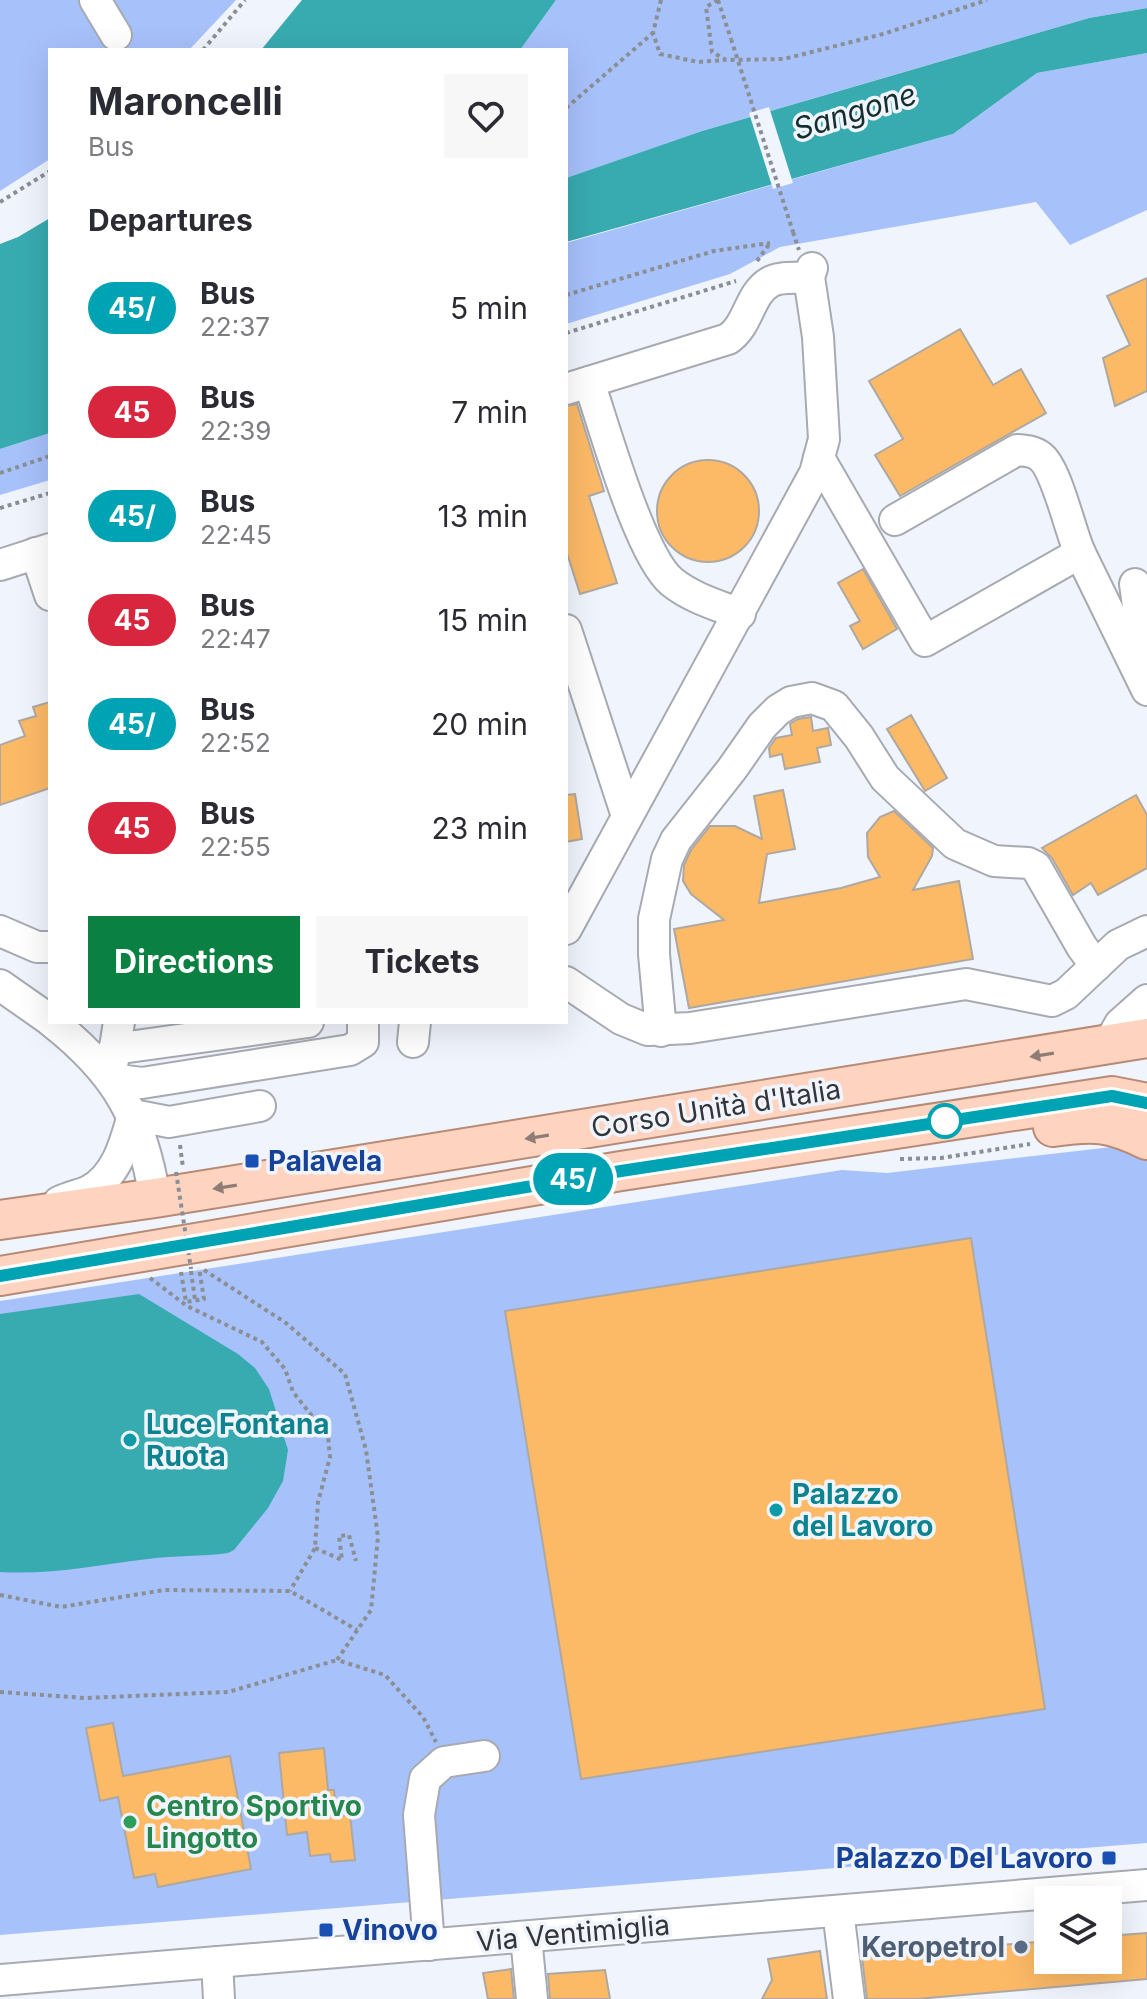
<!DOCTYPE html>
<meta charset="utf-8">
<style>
:root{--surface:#fff;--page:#f7f7f7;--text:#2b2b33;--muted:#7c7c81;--accent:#0b8043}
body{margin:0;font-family:Inter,sans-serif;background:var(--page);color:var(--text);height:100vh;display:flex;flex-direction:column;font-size:30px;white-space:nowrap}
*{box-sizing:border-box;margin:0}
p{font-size:26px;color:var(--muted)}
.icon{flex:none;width:44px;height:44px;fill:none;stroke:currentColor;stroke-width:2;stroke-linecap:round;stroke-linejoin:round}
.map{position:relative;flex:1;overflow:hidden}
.details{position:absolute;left:48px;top:48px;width:520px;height:976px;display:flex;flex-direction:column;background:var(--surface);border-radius:0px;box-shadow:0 8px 32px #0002}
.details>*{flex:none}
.badge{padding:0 16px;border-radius:26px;font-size:28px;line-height:52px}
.tools{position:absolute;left:1034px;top:1886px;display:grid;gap:16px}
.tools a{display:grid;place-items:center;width:88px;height:88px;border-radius:0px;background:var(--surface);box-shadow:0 8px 32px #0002;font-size:40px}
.map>.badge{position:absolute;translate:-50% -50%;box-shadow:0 0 0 4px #fff}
h2{padding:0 40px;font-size:30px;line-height:72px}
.round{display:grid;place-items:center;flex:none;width:84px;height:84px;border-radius:0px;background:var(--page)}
.summary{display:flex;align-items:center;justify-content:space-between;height:136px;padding:0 40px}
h1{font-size:38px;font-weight:700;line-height:60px}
.button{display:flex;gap:16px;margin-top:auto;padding:16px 40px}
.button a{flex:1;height:92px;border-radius:0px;background:var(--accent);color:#fff;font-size:32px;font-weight:700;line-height:92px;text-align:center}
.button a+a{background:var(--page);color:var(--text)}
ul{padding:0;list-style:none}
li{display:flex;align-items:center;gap:24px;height:104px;padding:0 40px}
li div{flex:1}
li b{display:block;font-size:30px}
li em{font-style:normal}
li .badge{min-width:88px;font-weight:700;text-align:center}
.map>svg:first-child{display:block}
</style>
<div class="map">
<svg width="1147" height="1999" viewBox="0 0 1147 1999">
<rect width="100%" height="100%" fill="#f0f4fc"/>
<g fill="#a7c1fb">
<polygon points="0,0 236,0 189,50 50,50 50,159 0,191"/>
<polygon points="556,0 1147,0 1147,8 1089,18 900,73 702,131 566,178 566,50 520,50"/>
<polygon points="1147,53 1147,210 1070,245 1036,202 780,247 730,274 566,324 566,243 953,134 1037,73"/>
<polygon points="50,433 50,480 0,495 0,449"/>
<polygon points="1112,1147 1147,1161 1147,1843 0,1935 0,1301 842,1170 887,1173"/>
</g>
<g fill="#38abb1">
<polygon points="302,0 556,0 520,50 261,50"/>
<polygon points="1147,8 1147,53 1037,73 953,134 566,242 566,178 702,131 1089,18"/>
<polygon points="50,218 50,433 0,449 0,244 18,237"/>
<path d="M139,1294L238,1354L255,1368L269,1389L288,1450L283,1481L268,1508L234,1550L228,1553C202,1557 175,1555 148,1559C98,1565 51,1575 0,1572V1314Z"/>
</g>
<polygon fill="#f0f4fc" points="769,107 793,183 773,189 749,113"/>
<g fill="#fcba67" stroke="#aea8a2" stroke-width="2">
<polygon points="1147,278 1147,391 1115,406 1103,358 1130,345 1107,296"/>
<polygon points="960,329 993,385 1021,369 1046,413 900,496 875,455 903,439 869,381"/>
<polygon points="577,404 604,491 589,496 617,583 580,594 566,550 566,406"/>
<circle cx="708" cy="511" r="51"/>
<polygon points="863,569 897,629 863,649 850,626 860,621 838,583"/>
<polygon points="50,702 50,788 0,805 0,745 25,736 19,721 36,716 33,707"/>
<polygon points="911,715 947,778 925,791 887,729"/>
<polygon points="811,717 813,731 828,728 831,745 817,748 820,762 785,769 782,754 770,757 769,748 776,738 792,735 790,724 798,719"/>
<polygon points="783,790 795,849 767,854 759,903 841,888 880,877 868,857 867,833 880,817 894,811 933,848 932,856 913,890 959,881 973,959 689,1008 674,929 724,920 691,894 683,881 684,865 691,850 710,826 735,826 762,839 754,796"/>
<polygon points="575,794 582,839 566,842 566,795"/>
<polygon points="1136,795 1147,815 1147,868 1098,895 1091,883 1073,895 1052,858 1042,848"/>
<polygon points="971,1238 1045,1709 581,1779 505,1311"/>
<polygon points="113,1723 123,1776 230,1756 251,1869 158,1887 155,1874 134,1878 118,1797 100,1801 86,1728"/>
<polygon points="324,1748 328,1790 334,1790 337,1816 350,1815 355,1860 331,1862 330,1854 310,1856 307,1832 287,1835 279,1753"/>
<polygon points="1147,1933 1147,1979 917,1999 867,1999 862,1957 1048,1941 1048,1960 1108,1960 1108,1936"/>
<polygon points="820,1951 827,1999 762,1999 772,1980 768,1959"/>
<polygon points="511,1969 514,1999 488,1999 483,1973"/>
<polygon points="605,1970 610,1999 550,1999 548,1974"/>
</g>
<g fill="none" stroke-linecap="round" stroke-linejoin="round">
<g stroke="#a7aab1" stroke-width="34">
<g id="minor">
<polyline points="95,0 116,35"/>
<path d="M589,382C604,426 640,556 672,582C692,598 717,605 740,614"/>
<path d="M566,389L728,339C749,325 749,294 770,282C780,276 797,279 809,277"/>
<polyline points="819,458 925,641 1080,553 1147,690"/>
<path d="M895,520L1017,450C1027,451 1034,451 1041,457C1057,470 1070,531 1080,553"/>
<polyline points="36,553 50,595"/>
<polyline points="0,565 50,549"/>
<polyline points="1135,584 1142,635 1147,644"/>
<polyline points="566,630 627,816"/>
<polyline points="566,929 815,473 824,439 818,337 809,277 812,268"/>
<polyline points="0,931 37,947 50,947"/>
<polyline points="566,982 621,1019 648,1030 690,1028 966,984 1052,1001 1066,994 1118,945 1147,931"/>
<polyline points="0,985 50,1020"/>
<path d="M52,1022C117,1073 142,1118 155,1198"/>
<polyline points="119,1022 110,1079 142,1083 350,1050 363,1042 363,1022"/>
<polyline points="661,1031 654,954 654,919 667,859 676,840 732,769 762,726 778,710 791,702 812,698 834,706 859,737 885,778 955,844 994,861 1028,863 1036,867 1082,947 1096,966"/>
<polyline points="413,1042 415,1022"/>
<polyline points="1108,1045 1120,1024 1147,1000"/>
<polyline points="114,1049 308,1022"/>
<polyline points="133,1115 169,1122 260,1106"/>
<path d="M59,1202C69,1197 80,1195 89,1191C117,1176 125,1143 133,1115"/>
<polyline points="838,1911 849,1999"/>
<polyline points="526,1937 532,1999"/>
<polyline points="429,1945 419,1815 425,1779 444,1762 484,1756"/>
<polyline points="217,1962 219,1999"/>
<polyline points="0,1980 1147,1885"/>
</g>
</g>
<g stroke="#b78a75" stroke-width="42">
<g id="major">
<path d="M1053,1127C1095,1121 1109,1122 1147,1140"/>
<polyline points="0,1220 155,1198 1147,1038"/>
<polyline points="0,1276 621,1171 1112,1096 1147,1103"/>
</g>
</g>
<g stroke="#8b8e93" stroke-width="4" stroke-dasharray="4 4" stroke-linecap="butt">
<polyline points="661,0 653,33 660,54 698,62 724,60"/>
<polyline points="718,0 706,7 712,52 726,60 784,59 883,34 987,0"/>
<polyline points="718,0 731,39"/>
<polyline points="203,50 245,0"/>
<polyline points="566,108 653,33"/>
<polyline points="0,202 50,171"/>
<polyline points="793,232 799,250"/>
<polyline points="757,261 770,243"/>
<polyline points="566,295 714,251 770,243"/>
<polyline points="566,333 736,281"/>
<polyline points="0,473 50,456"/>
<polyline points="0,508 50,493"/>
<polyline points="180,1145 183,1168"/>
<polyline points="900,1159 941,1158 1030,1144"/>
<polyline points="204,1270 286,1323 345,1374 366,1450 378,1537 371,1610 337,1660 385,1675 423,1717 436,1742"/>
<polyline points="191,1271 195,1300"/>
<polyline points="181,1272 186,1302 204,1299 199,1268"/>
<polyline points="150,1278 187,1306 262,1342 285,1369 293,1392 328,1436 330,1457 318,1502 315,1548 290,1591"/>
<polyline points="315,1548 342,1560 339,1536 349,1535 356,1561"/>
<polyline points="0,1595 61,1607 164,1590 290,1591 357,1630"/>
<polyline points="0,1692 85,1698 228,1692 337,1660"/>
</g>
<use href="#minor" stroke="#fff" stroke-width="30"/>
<use href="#major" stroke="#fed4c0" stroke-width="38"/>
<g stroke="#8b8e93" stroke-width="4" stroke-dasharray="4 4" stroke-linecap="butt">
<polyline points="731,39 793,232"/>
<polyline points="176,1172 191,1269"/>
</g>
</g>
<defs><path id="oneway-solid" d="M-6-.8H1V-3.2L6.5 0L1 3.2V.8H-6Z" transform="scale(2)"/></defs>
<g fill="#8f7d75">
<use href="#oneway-solid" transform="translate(1042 1055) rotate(171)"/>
<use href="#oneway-solid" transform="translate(537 1137) rotate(171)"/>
<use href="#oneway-solid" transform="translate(225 1187) rotate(171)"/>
</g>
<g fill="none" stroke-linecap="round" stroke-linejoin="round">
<g stroke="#fff" stroke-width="18">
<polyline id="line" points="0,1276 621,1171 1112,1096 1147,1103"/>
</g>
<use href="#line" stroke="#00a3b4" stroke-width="12"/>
</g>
<circle fill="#fff" stroke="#00a3b4" stroke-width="4" cx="945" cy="1121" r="16"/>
<g fill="#1a4fb4" stroke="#f0f4fc" stroke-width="3">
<rect x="244" y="1153" width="16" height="16" rx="4"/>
<rect x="1101" y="1850" width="16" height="16" rx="4"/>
<rect x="318" y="1922" width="16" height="16" rx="4"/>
</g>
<g fill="#0f9aa8" stroke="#f0f4fc" stroke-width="3">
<circle cx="130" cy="1440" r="8"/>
<circle cx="776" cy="1510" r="8"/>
</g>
<circle fill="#2e9e5b" stroke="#f0f4fc" stroke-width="3" cx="130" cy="1822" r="8"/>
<circle fill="#5c6f8a" stroke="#f0f4fc" stroke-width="3" cx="1021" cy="1947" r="8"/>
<g text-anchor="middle" stroke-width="7" stroke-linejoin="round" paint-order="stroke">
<g font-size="28" fill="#343538" stroke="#f0f4fc">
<text transform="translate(716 1108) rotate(-9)" y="10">Corso Unità d'Italia</text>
<text transform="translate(573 1933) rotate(-5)" y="10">Via Ventimiglia</text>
</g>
<g font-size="28" font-weight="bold" fill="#164399" stroke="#f0f4fc" text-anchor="start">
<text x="268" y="1171">Palavela</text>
<text x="1093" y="1868" text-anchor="end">Palazzo Del Lavoro</text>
<text x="342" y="1940">Vinovo</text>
</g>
<g font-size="28" font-weight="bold" fill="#0d838f" stroke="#f0f4fc" text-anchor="start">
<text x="146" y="1434">Luce Fontana<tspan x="146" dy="32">Ruota</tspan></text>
<text x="792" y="1504">Palazzo<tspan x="792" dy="32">del Lavoro</tspan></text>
</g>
<g font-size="28" font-weight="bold" fill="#27864d" stroke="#f0f4fc" text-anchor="start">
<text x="146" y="1816">Centro Sportivo<tspan x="146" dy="32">Lingotto</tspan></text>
</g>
<g font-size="28" font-weight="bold" fill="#4e5e75" stroke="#f0f4fc" text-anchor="end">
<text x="1005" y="1957">Keropetrol</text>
</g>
<g font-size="30" font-style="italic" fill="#152e30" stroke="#f0f4fc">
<text transform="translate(855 112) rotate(-17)" y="10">Sangone</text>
</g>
</g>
</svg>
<div class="tools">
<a><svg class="icon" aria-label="layers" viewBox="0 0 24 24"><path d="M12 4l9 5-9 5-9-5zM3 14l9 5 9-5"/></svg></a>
</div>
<b class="badge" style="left:573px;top:1179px;background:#00a3b4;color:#fff">45/</b>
<section class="details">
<div class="summary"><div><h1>Maroncelli</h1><p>Bus</p></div><a class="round"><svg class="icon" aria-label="heart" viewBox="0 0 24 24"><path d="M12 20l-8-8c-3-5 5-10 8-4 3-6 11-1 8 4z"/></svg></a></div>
<h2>Departures</h2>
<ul>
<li><span class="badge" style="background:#00a3b4;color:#fff">45/</span><div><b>Bus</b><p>22:37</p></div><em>5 min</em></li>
<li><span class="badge" style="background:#d7263d;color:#fff">45</span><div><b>Bus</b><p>22:39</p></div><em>7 min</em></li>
<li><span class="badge" style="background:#00a3b4;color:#fff">45/</span><div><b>Bus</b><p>22:45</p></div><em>13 min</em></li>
<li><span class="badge" style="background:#d7263d;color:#fff">45</span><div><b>Bus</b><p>22:47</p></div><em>15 min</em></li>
<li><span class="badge" style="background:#00a3b4;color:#fff">45/</span><div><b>Bus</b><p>22:52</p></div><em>20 min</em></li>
<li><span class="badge" style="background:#d7263d;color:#fff">45</span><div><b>Bus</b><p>22:55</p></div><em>23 min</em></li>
</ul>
<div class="button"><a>Directions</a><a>Tickets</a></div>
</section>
</div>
